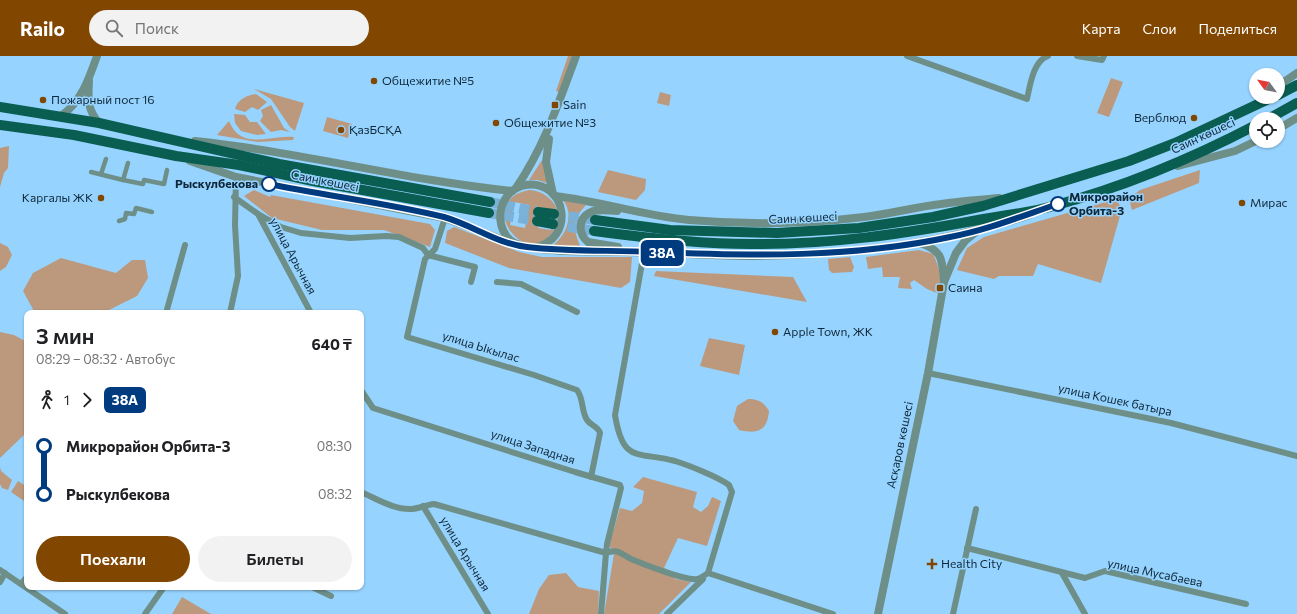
<!DOCTYPE html>
<html lang="ru">
<meta charset="utf-8">
<style>
:root{--surface:#fff;--page:#f2f2f2;--text:#202124;--muted:#757577;--accent:#814600}
body{margin:0;font-family:Commissioner,sans-serif;background:var(--page);color:var(--text);height:100vh;display:flex;flex-direction:column;font-size:15px;white-space:nowrap}
*{box-sizing:border-box;margin:0}
p{font-size:13px;color:var(--muted)}
.icon{flex:none;width:22px;height:22px;fill:none;stroke:currentColor;stroke-width:2;stroke-linecap:round;stroke-linejoin:round}
.map{position:relative;flex:1;overflow:hidden}
.details{position:absolute;left:24px;top:254px;width:340px;height:280px;display:flex;flex-direction:column;background:var(--surface);border-radius:8px;box-shadow:0 1px 3px #0004}
.details>*{flex:none}
.badge{padding:0 8px;border-radius:6px;font-size:14px;line-height:26px}
.needle{width:26px;rotate:303deg}
.controls{position:absolute;left:1249px;top:12px;display:grid;gap:8px}
.controls a{display:grid;place-items:center;width:36px;height:36px;border-radius:50%;background:var(--surface);box-shadow:0 1px 3px #0004;font-size:20px}
.map>.badge{position:absolute;translate:-50% -50%;box-shadow:0 0 0 2px #fff}
.legs{display:flex;align-items:center;gap:6px;height:44px;padding:0 12px;font-size:13px}
.legs p{margin-inline-start:auto}
.headline{display:flex;align-items:center;justify-content:space-between;height:68px;padding:0 12px}
h1{font-size:22px;font-weight:600;line-height:30px}
.action{display:flex;gap:8px;margin-top:auto;padding:8px 12px}
.action a{flex:1;height:46px;border-radius:24px;background:var(--accent);color:#fff;font-size:16px;font-weight:600;line-height:46px;text-align:center}
.action a+a{background:var(--page);color:var(--text)}
ul{padding:0 12px;list-style:none}
li{display:flex;align-items:center;gap:14px;height:48px;font-size:15px}
li i{display:grid;place-items:center;width:6px;height:100%;margin:0 5px;background:currentColor}
li i::after{content:'';width:10px;height:10px;margin:-5px;border:3px solid;border-radius:50%;background:var(--surface)}
li p{margin-inline-start:auto}
li:first-child i{background:linear-gradient(#0000 50%,currentColor 0)}
li:last-child i{background:linear-gradient(currentColor 50%,#0000 0)}
header{display:flex;align-items:center;gap:24px;box-sizing:border-box;height:56px;padding:0 20px;background:var(--accent);color:#fff}
header strong{font-size:19px}
nav{display:flex;gap:22px;margin-inline-start:auto;font-size:14px}
.search{width:280px;height:36px;background:var(--page);display:flex;align-items:center;gap:10px;box-sizing:border-box;padding:0 14px;border-radius:22px;color:var(--muted);font-size:15px}
.map>svg:first-child{display:block}
</style>
<header>
<strong>Railo</strong>
<div class="search"><svg class="icon" aria-label="search" viewBox="0 0 24 24"><circle cx="10" cy="10" r="6"/><path d="M15 15l6 6"/></svg>Поиск</div>
<nav><a>Карта</a><a>Слои</a><a>Поделиться</a></nav>
</header>
<div class="map">
<svg width="1297" height="558" viewBox="0 0 1297 558">
<rect width="100%" height="100%" fill="#96d3ff"/>
<g fill="#bc997c" fill-rule="evenodd">
<polygon points="568,0 572,0 559,36 556,35"/>
<polygon points="1111,22 1123,26 1109,61 1097,57"/>
<polygon points="254,33 304,47 295,75 290,71 271,43"/>
<polygon points="660,36 671,39 669,50 657,47"/>
<path d="M256,38L267,46L258,54L252,51L245,56L235,53C237,44 247,39 256,38Z"/>
<polygon points="271,49 284,72 290,76 281,74 271,76 260,65 263,60 261,54"/>
<polygon points="234,58 245,59 250,66 257,66 266,78 257,79 241,75 235,67"/>
<polygon points="327,61 352,68 348,82 323,75"/>
<path d="M229,65C242,96 270,78 294,81L293,84L258,86L217,79Z"/>
<polygon points="9,90 8,112 4,117 0,131 0,92"/>
<polygon points="542,104 547,127 537,124 529,124"/>
<polygon points="608,114 646,123 645,134 636,144 598,136"/>
<polygon points="1200,114 1199,127 1132,154 1130,147 1132,140 1140,134"/>
<polygon points="254,134 270,141 271,139 430,168 435,174 430,191 384,174 322,174 272,162 244,140"/>
<path d="M529,134C550,135 566,155 553,175C526,217 473,145 529,134ZM514,146L529,149L525,172L510,169ZM542,152L555,154L551,174L538,172Z"/>
<path d="M562,143L586,149C571,165 573,172 581,192L553,189C567,179 575,157 562,143Z"/>
<polygon points="1116,143 1122,153 1101,227 1038,208 1033,220 999,220 994,223 957,214 967,192 984,181"/>
<polygon points="454,171 519,196 542,201 632,201 630,226 621,232 509,212 445,187 447,175"/>
<polygon points="0,187 8,191 12,199 6,211 0,215"/>
<path d="M919,194L933,198C940,213 942,222 939,238L927,233L914,224L910,227L912,233L898,232L900,221H883L882,211L868,213L866,201Z"/>
<polygon points="850,201 854,211 852,216 832,217 829,214 828,203"/>
<polygon points="61,202 116,217 132,204 145,204 148,222 137,240 103,257 35,257 23,235 33,217"/>
<polygon points="656,215 793,221 807,246 654,220"/>
<polygon points="0,276 14,279 27,286 27,376 0,402"/>
<polygon points="709,282 745,289 739,319 700,310"/>
<path d="M748,343C758,343 764,346 769,355C767,376 757,378 739,374L733,365L737,350Z"/>
<polygon points="0,411 1,415 12,424 8,434 2,432 0,428"/>
<polygon points="643,421 697,436 693,451 701,456 708,450 712,441 721,445 707,490 678,482 664,512 675,517 675,523 691,526 659,558 604,558 614,498 609,489 620,452 632,455 642,447 644,435 633,431"/>
<polygon points="18,425 27,431 27,447 11,436"/>
<polygon points="566,517 578,531 599,535 598,558 529,558 539,533 549,519"/>
<polygon points="182,541 211,558 172,558"/>
</g>
<g fill="none" stroke-linecap="round" stroke-linejoin="round">
<g stroke="#7bb1d7" stroke-width="10" stroke-dasharray="10 5" stroke-linecap="butt">
<polyline points="490,146 538,156"/>
<polyline points="489,157 537,165"/>
<polyline points="554,158 595,164"/>
<polyline points="553,168 594,175"/>
</g>
<g stroke="#6d8f88" stroke-width="4.5">
<polyline points="91,116 123,124 128,107"/>
<polyline points="101,118 106,103"/>
<polyline points="123,124 143,128 144,124 164,128 167,114"/>
<polyline points="119,165 125,163 126,157 134,158 136,152 152,156"/>
</g>
<g stroke="#6d8f88" stroke-width="6">
<path d="M907,0L1027,43C1030,30 1033,5 1048,0"/>
<polyline points="1077,0 1102,4 1104,0"/>
<polyline points="234,141 258,158 311,257"/>
<polyline points="258,158 281,171 301,177 350,182 386,180 399,181 423,192 428,199 475,211 471,226"/>
<path d="M445,162L435,193L425,203L407,281L534,319L577,334C584,343 581,355 587,364C591,370 598,370 600,377L591,421"/>
<polyline points="497,226 521,228 577,256"/>
<polyline points="166,257 185,189"/>
<polyline points="230,257 238,220 235,169 236,121"/>
<polyline points="928,317 1171,367 1297,400"/>
<path d="M361,334L373,352L575,416L620,429L621,432L607,488L606,497C618,492 621,498 631,503C643,508 686,525 697,523C701,522 705,519 708,517L732,436L729,429C718,421 688,409 675,405C637,395 623,408 615,359L644,196"/>
<path d="M361,436C377,443 394,454 412,453C420,452 426,449 434,448L606,497L601,558"/>
<polyline points="423,450 488,558"/>
<polyline points="967,492 1085,522 1105,515 1246,548"/>
<polyline points="0,514 65,558"/>
<polyline points="708,517 833,558"/>
<polyline points="1062,517 1085,558"/>
<polyline points="0,526 5,517"/>
<polyline points="21,528 27,521"/>
<polyline points="312,531 331,540"/>
<polyline points="145,558 164,531"/>
<polyline points="667,558 703,523"/>
<polyline points="953,558 976,453"/>
</g>
<g stroke="#6d8f88" stroke-width="8">
<path d="M89,25C88,43 87,53 99,67"/>
<polyline points="1278,30 1297,17"/>
<path d="M61,60C81,46 89,23 97,0"/>
<polyline points="1278,73 1297,62"/>
<polyline points="549,83 546,106 553,138"/>
<path d="M195,85C301,96 405,124 512,135"/>
<polyline points="190,105 236,121 445,162 513,188"/>
<polyline points="1178,110 1235,95 1256,85"/>
<path d="M516,132C544,91 559,46 576,0"/>
<path d="M555,140C600,145 644,160 689,164C747,169 806,168 864,161C890,158 915,151 941,148C960,145 979,144 999,142"/>
<path d="M617,155C609,155 596,152 589,157C577,164 579,179 588,186L618,191"/>
<path d="M920,187C943,195 942,203 944,225"/>
<path d="M533,192C577,184 567,123 525,129C500,134 492,167 510,184C526,198 600,195 623,196C667,196 710,200 753,200C830,199 908,193 982,172C997,168 1014,165 1029,159"/>
<polyline points="878,558 928,317 944,226 956,197 965,185 976,176"/>
</g>
<g stroke="#095d51" stroke-width="10">
<polyline points="1278,39 1297,29"/>
<polyline points="0,51 99,67 279,108 490,146"/>
<polyline points="1268,63 1297,47"/>
<polyline points="0,69 74,79 176,100 239,109 313,125 489,157"/>
<polyline points="538,156 554,158"/>
<polyline points="595,164 670,174 777,177 859,172 933,161 983,150 1129,105 1175,87 1273,41"/>
<polyline points="537,165 553,168"/>
<path d="M594,175C646,182 698,188 751,188C827,189 903,178 978,164C1003,159 1029,157 1053,150C1123,131 1191,103 1256,69"/>
</g>
</g>
<g fill="none" stroke-linecap="round" stroke-linejoin="round">
<g stroke="#fff" stroke-width="9">
<path id="line-1" d="M269,128C327,140 387,147 444,161C472,169 498,188 527,191C569,196 611,194 652,196C752,200 852,202 950,181C987,174 1022,160 1058,148"/>
</g>
<use href="#line-1" stroke="#003b80" stroke-width="6"/>
</g>
<g fill="#814600" stroke="#96d3ff" stroke-width="1.5">
<circle cx="374" cy="25" r="4"/>
<circle cx="43" cy="44" r="4"/>
<rect x="551" y="45" width="8" height="8" rx="2"/>
<circle cx="1194" cy="62" r="4"/>
<circle cx="496" cy="67" r="4"/>
<circle cx="341" cy="74" r="4"/>
<circle cx="101" cy="142" r="4"/>
<circle cx="1242" cy="147" r="4"/>
<rect x="936" y="228" width="8" height="8" rx="2"/>
<circle cx="775" cy="276" r="4"/>
<path d="M930 502h4v4h4v4h-4v4h-4v-4h-4v-4h4z"/>
</g>
<g fill="#fff" stroke="#003b80" stroke-width="2">
<circle cx="269" cy="128" r="7"/>
<circle cx="1058" cy="148" r="7"/>
</g>
<g text-anchor="middle" stroke-width="3" stroke-linejoin="round" paint-order="stroke">
<g font-size="12" fill="#0f2839" stroke="#96d3ff" text-anchor="start">
<text x="382" y="29">Общежитие №5</text>
<text x="51" y="48">Пожарный пост 16</text>
<text x="563" y="53">Sain</text>
<text x="1186" y="66" text-anchor="end">Верблюд</text>
<text x="504" y="71">Общежитие №3</text>
<text x="349" y="78">ҚазБСҚА</text>
<text x="93" y="146" text-anchor="end">Каргалы ЖК</text>
<text x="1250" y="151">Мирас</text>
<text x="948" y="236">Саина</text>
<text x="783" y="280">Apple Town, ЖК</text>
<text x="941" y="512">Health City</text>
</g>
<g font-size="12" fill="#0f2839" stroke="#96d3ff">
<text transform="translate(1203 80) rotate(-25)" y="4">Саин көшесі</text>
<text transform="translate(325 125) rotate(11)" y="4">Саин көшесі</text>
<text transform="translate(803 162) rotate(-3)" y="4">Саин көшесі</text>
<text transform="translate(293 200) rotate(62)" y="4">улица Арычная</text>
<text transform="translate(481 291) rotate(17)" y="4">улица Ыкылас</text>
<text transform="translate(1115 344) rotate(12)" y="4">улица Кошек батыра</text>
<text transform="translate(900 389) rotate(-78)" y="4">Асқаров көшесі</text>
<text transform="translate(533 391) rotate(18)" y="4">улица Западная</text>
<text transform="translate(465 498) rotate(59)" y="4">улица Арычная</text>
<text transform="translate(1155 517) rotate(12)" y="4">улица Мусабаева</text>
</g>
<g font-size="12" font-weight="bold" fill="#0f2839" stroke="#96d3ff" text-anchor="end">
<text x="258" y="132">Рыскулбекова</text>
<text x="1069" y="145" text-anchor="start">Микрорайон<tspan x="1069" dy="14">Орбита-3</tspan></text>
</g>
</g>
</svg>
<div class="controls">
<a><svg class="needle" viewBox="-14 -14 28 28"><path d="M0-13l5 13h-10z" fill="#e53935"/><path d="M0 13l5-13h-10z" fill="#757577"/></svg></a>
<a><svg class="icon" aria-label="locate" viewBox="0 0 24 24"><circle cx="12" cy="12" r="6"/><path d="M12 2v4M12 18v4M2 12h4M18 12h4"/></svg></a>
</div>
<b class="badge" style="left:662px;top:197px;background:#003b80;color:#fff">38А</b>
<section class="details">
<div class="headline"><div><h1>3 мин</h1><p>08:29 – 08:32 · Автобус</p></div><b>640 ₸</b></div>
<div class="legs"><svg class="icon" aria-label="walk" viewBox="0 0 24 24"><circle cx="13" cy="4" r="2"/><path d="M13 8l-2 6 4 7M11 14l-3 7M7 12l3-4h3l4 4"/></svg>1<svg class="icon" aria-label="forward" viewBox="0 0 24 24"><path d="M9 5l7 7-7 7"/></svg><b class="badge" style="background:#003b80;color:#fff">38А</b></div>
<ul>
<li><i style="color:#003b80"></i><b>Микрорайон Орбита-3</b><p>08:30</p></li>
<li><i style="color:#003b80"></i><b>Рыскулбекова</b><p>08:32</p></li>
</ul>
<div class="action"><a>Поехали</a><a>Билеты</a></div>
</section>
</div>
